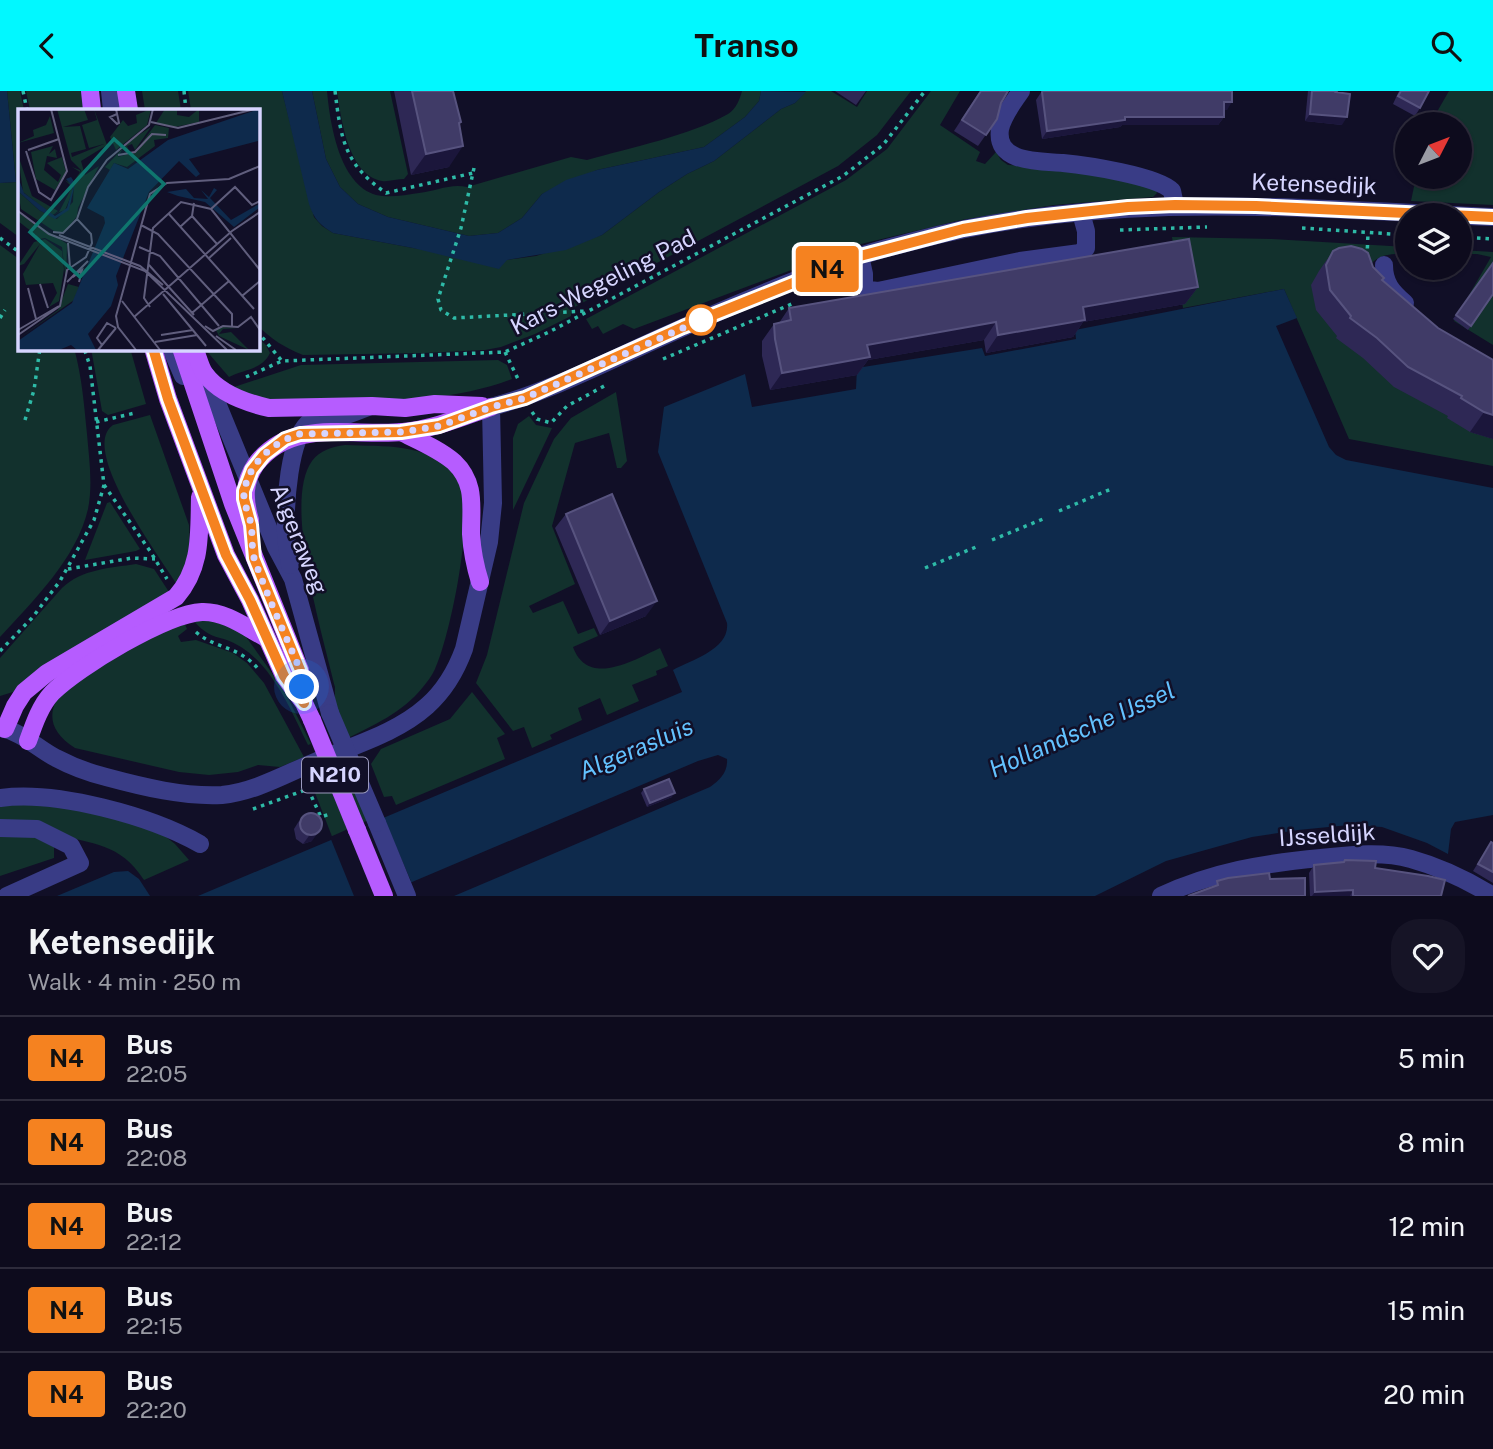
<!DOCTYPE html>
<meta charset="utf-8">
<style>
:root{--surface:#0d0b1d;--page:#161426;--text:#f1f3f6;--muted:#9a9ba4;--line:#2d2b3b;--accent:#01f8ff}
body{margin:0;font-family:"Public Sans",sans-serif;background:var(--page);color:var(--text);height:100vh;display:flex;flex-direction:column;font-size:26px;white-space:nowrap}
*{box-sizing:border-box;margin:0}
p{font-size:23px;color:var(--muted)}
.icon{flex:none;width:38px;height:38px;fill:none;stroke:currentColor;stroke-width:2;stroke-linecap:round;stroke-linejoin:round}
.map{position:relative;height:805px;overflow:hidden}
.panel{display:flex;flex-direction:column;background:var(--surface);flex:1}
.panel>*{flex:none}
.badge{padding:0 14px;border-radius:5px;font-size:24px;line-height:46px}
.needle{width:46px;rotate:48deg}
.controls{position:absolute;left:1395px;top:21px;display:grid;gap:14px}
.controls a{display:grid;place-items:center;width:77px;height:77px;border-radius:50%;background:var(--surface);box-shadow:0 2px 5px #0004,0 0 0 2px var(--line);font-size:35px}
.you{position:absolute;width:35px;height:35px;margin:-18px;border:5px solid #fff;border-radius:50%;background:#1a73e8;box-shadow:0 0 0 10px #1a73e833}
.map>.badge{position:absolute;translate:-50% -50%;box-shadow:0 0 0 4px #fff}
.round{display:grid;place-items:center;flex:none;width:74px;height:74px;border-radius:28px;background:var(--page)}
.head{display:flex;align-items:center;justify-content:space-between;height:119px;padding:0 28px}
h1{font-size:33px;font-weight:700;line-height:52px}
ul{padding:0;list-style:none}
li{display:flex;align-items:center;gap:21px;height:84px;padding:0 28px;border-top:2px solid var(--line)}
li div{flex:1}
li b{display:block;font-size:26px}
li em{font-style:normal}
li .badge{min-width:77px;font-weight:700;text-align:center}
header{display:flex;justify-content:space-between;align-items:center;height:91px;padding:0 28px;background:var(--accent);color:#111;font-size:32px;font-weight:700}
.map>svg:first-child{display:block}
</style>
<header><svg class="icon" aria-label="back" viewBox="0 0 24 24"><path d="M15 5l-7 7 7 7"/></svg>Transo<svg class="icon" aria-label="search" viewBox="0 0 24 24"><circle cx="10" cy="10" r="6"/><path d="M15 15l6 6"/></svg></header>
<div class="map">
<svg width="1493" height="805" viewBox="0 0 1493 805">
<rect width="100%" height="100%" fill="#110f27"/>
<g fill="#12312d">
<polygon points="7,0 20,0 24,19 19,19 19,146 0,132 0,92 16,91"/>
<polygon points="26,0 84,0 87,19 30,19"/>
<polygon points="142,0 178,0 181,19 145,19"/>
<path d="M188,0H282L314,126L322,135L333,142L413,157L507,169L536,165L602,144L659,101L687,83L714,70L781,18L795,12L806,0H831L857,16L867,0H911L877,44L838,75L571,218V225L535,243L501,256L485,259L424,262L303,264C285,257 271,248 257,234V19H191Z"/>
<path d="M312,0H327C330,32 339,93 376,104C389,107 406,104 419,102C436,100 451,92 467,96L571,66L587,69C629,57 692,44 728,23C736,18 740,8 742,0H761L759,10L745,26L704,56L597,79L542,103L522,127L498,142L469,145L388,126L358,113L340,96L326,68Z"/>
<path d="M337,0H390L408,83L404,88C397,88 388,91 382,90C348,84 341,27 337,0Z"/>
<polygon points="931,0 960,0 940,34 980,61 976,70 985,73 996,61 1001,69 1008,74 1059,77 1132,89 1155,98 1157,102 1153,106 1054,114 961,129 861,153 634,238 623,233 603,243 598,235 592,238 586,228 846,89 887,58"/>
<polygon points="1449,0 1493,0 1493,114 1411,110 1416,86 1460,86 1460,33 1430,33"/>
<path d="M1172,146L1272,148L1407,156V163C1392,163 1381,162 1370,174L1375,193L1493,277V375L1349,348L1284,198L1183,217Z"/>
<path d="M0,154L19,168V257H74C82,286 84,313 87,343C89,367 93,393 88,418C77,467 33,510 0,546Z"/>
<polygon points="1460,159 1493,161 1493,254 1454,230 1491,166 1477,163 1460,163"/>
<path d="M257,246L266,254L270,262C262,279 244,278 229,286L204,257H257Z"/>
<polygon points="91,257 130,257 146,313 108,324 102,320"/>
<path d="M498,269L507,274L512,288C438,316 355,309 277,310L255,306L234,296L301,274Z"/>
<path d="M616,301L627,370L621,377H617L609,342L575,352L552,435L575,493L529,515L533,522L563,510L578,543L594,537L598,545L573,556C588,597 634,569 660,557L668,575L656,580L657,584L632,594L639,610L607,624L600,607L578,617L582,629L550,644L552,648L532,657L524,636L513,640L476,592L487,564L524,412L554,348L571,327Z"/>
<path d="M150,324L189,434L190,463L177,494C161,467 78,358 113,334Z"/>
<polygon points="529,325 536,334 552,337 513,419 513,347 518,333"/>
<path d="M345,354C386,356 423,351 455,382C480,407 450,547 435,578C432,585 427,591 423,596C402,622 374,634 344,649L335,617V596C324,548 282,411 312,370C320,359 332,356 345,354Z"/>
<polygon points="110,411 140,458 136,460 85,469 107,412"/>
<path d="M136,473L154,478L169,501L35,583L13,601L0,605V567L62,497C82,478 110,477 136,473Z"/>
<path d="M191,527H211L244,543L284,599L311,653L308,654C292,622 274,577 241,556C219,542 212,552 191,527Z"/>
<path d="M183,529L187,538L178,545L181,551L196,549L233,562L247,572L264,592L304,666L280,676L258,674L238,681L209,684L179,681L75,657C47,639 46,619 66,595Z"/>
<polygon points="472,601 505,643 497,647 505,668 396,714 392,705 384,706 371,673 381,658 450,628"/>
<polygon points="356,669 383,727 333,748 310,689"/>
<path d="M16,712L73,718L114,726L160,741L175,753L189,769L144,789C120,752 93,753 54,743V767L0,785V714Z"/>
</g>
<g fill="#0e2a4c">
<polygon points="0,0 7,0 16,91 0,92"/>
<path d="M282,0H312L326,68L340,96L358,113L388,126L469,145L498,142L522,127L542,103L566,89L597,79L704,56L745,26L759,10L761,0L806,1L795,12L781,18L714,70L687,83L659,101L602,144L566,159L507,169L499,178L413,157L333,142C320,134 314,128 309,113Z"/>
<path d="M1284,198L1297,227L1276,235L1329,356L1336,364L1346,369L1493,397V724L1455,731L1451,738L1448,763L1427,752L1382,736L1349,734L1298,739L1252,746L1166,770L1095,805H454L710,696C720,689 728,681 727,668L718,664L698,670L379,805H198L682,601L673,579C692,569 730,558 727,532L658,361L664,316L745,283L752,316L856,298L857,277L982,257L985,265L1076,248L1075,239Z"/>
<polygon points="128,780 139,788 150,805 57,805 114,781"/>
</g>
<polygon fill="#110f27" points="382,723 413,795 388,805 354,805 330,746"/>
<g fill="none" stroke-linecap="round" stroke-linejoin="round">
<g stroke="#2ebaa7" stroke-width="3.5" stroke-dasharray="3.5 5" stroke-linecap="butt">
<polyline points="23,0 27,19"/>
<polyline points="184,0 186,19"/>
<path d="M335,0C341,48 344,73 386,102L473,82"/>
<polyline points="474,77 461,137 438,208 441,219 454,227 586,220"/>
<polyline points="1302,137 1407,144"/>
<polyline points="1120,139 1207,136"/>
<polyline points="1460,146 1493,148"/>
<polyline points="0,147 19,161"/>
<polyline points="1367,166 1368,142"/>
<polyline points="0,227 5,219"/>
<polyline points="257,240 282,270"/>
<polyline points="505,261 518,288"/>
<polyline points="663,268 794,212"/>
<polyline points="246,286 282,270 505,261 549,241 843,85 883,54 925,0"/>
<polyline points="532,321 537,328 551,332 567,315 608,293"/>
<polyline points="25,329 34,299 40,257"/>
<polyline points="96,331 135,322"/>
<polyline points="104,394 150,460 167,488"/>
<polyline points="1059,420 1111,398"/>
<polyline points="992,449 1043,428"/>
<polyline points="925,477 976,456"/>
<polyline points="68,478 132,467 155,468"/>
<path d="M196,541C217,559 239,554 260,580"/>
<polyline points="0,560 32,527 60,490 94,429 104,394 90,275 84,257"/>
<polyline points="308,698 321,726 330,723 331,724"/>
<polyline points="253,718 308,698 306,692"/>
</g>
<g stroke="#393c86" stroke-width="18">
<polyline points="110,0 112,19"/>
<path d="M1021,0C1013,12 1003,24 1000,38C995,73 1041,70 1063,72C1085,74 1158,85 1172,100L1175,114"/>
<polyline points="860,165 864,183 864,196 869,199 878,200 1020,170 1080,162 1086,157 1086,140 1081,122"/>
<path d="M1384,174C1384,192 1392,201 1405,212"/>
<polyline points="171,257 183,285"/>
<polyline points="205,283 276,456 293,488 330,622"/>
<path d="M290,474C289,464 286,453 286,442C285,417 288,344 311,330C321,324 333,327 343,325C351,323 360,319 368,316"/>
<path d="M0,637C21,640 38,658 56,667C71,675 90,682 106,686C143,696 184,706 222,704C255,701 287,682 317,670C354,654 397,642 427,615C445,599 456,580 464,558L489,451L493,412L491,316C551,300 606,271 662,246C726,217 792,189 858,166C876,159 896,155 914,150C1104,99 1299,117 1493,126"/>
<path d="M0,707C56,699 151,725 200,753"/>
<polyline points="377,732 407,805"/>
<polyline points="0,737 37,738 71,755 80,772 7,805"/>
<path d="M1161,805C1212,781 1265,772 1321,767C1350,764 1382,760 1411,768C1440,776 1467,789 1493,805"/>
</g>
<g stroke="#b65cff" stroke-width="18">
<polyline points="90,0 92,19"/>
<polyline points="126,0 129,19"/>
<polyline points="153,257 168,308 226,464 250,509 284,585 304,612 312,629"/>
<polyline points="181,257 233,413 300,579 304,609"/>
<path d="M194,257C198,265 200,277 205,283C219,302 247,312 269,317L372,315L405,317L435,313L482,315"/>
<path d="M401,341C419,350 439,358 454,371C476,392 471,415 471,443C472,460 475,475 480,491"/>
<path d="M250,429C244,408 243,392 256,373C292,326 353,346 403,341C434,338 462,326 491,316"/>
<path d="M5,638L15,615L24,601L47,582L176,506C202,476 199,444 200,406"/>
<path d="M28,650C34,633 40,615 52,602C78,576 166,523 202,521C225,520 247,537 266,547"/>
<polyline points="357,739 384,805"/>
</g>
<polyline stroke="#393c86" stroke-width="18" points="330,622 377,732"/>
<polyline stroke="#b65cff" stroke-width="18" points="312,629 357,739"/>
</g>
<g fill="#2e2855">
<polygon points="394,0 453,0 461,31 459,34 449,76 411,84"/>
<polygon points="835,0 866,0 856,14"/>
<polygon points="980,0 1001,12 997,28 978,55 954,40"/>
<polygon points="1042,0 1232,0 1227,19 1224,19 1224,26 1218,34 1122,34 1120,36 1042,48 1036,9"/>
<polygon points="1308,0 1337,0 1342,34 1305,30"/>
<polygon points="1399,0 1429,0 1420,17 1415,25 1393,13"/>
<polygon points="1333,160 1373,176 1382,189 1438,237 1493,269 1493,348 1470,341 1447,327 1448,325 1394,296 1363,267 1336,247 1337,245 1316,219 1311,194 1319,180"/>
<polygon points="1493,172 1493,203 1468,239 1453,228"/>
<polygon points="1198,196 1185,213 1083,231 1073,246 986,262 984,249 868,269 857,284 770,299 762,265 762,250 774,233 779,232 789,217"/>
<polygon points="566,423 646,525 600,544 555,437"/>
<polygon points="644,698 672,706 647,716 641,702"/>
<polygon points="299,730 312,750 303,753 296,748 294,738"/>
<polygon points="1491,751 1493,752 1493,792 1473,780"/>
<polygon points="1345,769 1375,777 1441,805 1310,805 1309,782 1314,774 1343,772"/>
</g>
<g fill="#1b163b">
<polygon points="1224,11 1232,11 1227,19 1218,19"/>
<polygon points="1310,23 1347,26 1342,34 1305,30"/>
<polygon points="1125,26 1224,26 1218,34 1122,34 1120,36 1042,48 1047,40"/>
<polygon points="463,55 449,76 411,84 426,63"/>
<polygon points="1198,196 1185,213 1083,231 1073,246 986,262 998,244 1083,216"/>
<polygon points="996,231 984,249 868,269 857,284 770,299 782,282 867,254"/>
<polygon points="1484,321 1493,324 1493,348 1470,341"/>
<polygon points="657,510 646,525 600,544 610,530"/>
<polygon points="675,702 672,706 647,716 650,712"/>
<polygon points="317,743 312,750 303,753 309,745"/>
<polygon points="1353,799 1350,805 1312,805 1315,801"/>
</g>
<g fill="#403b67" stroke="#57537f" stroke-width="2">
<polygon points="412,0 453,0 461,31 459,32 463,55 426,63"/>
<polygon points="981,0 1008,0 1001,12 997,28 986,44 962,29"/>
<polygon points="1043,0 1232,0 1232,11 1224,11 1224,26 1125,26 1125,29 1047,40 1042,1"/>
<polygon points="1312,0 1337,0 1336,1 1350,3 1347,26 1310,23"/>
<polygon points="1401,0 1429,0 1420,17 1398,5"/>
<polygon points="1189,148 1198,196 1083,216 1085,229 998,244 996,231 867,254 870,266 782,282 775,248 774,233 791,229 789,217"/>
<polygon points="1351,155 1362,158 1368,162 1373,176 1384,187 1382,189 1438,237 1493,269 1493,324 1484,321 1461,307 1462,305 1408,276 1377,247 1350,227 1351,225 1330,199 1326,174 1333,160 1339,157"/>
<polygon points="1493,172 1493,203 1471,235 1456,224"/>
<polygon points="612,403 657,510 610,530 566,423"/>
<polygon points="669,688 675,702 650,712 644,698"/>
<circle cx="311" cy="733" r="11"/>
<polygon points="1491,751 1493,752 1493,781 1478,773"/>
<polygon points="1345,769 1376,770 1375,777 1428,785 1445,789 1441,805 1353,805 1353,799 1315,801 1314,774 1344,771"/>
<polygon points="1269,782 1270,788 1305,787 1305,805 1188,805 1218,794 1217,790 1228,787"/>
</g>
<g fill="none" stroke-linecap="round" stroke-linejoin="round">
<g stroke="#fff" stroke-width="16">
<polyline id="line" points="153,257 168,308 226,464 250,509 284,585 304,612 300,579 254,467 251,434 244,408 244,400 252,379 264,364 285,348 300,343 401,341 439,335 491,316 525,307 683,236 860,165 963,138 1027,127 1128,116 1175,114 1256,115 1493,126"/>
</g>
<use href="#line" stroke="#f58220" stroke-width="10"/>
<path stroke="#d6d5ff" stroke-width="7" stroke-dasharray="0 12.6" d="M302,596L300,579C285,543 268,507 255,470C251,459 253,445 251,433C249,423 243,412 244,402C248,372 273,351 300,343L401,341L439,335L491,316L525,307L701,229"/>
</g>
<circle fill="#fff" stroke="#f58220" stroke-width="3.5" cx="701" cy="229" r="14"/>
<g text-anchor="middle" stroke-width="5" stroke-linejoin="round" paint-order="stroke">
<rect fill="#110f27" stroke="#9b9abe" stroke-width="2" x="302" y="666.5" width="66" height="35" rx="5"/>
<g font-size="21" font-weight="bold" fill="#d6d5ff">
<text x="335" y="691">N210</text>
</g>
<g font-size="23" fill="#d6d5ff" stroke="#110f27">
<text transform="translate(1314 93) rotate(2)" y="8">Ketensedijk</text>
<text transform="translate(603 191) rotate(-27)" y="8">Kars-Wegeling Pad</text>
<text transform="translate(299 448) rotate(68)" y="8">Algeraweg</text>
<text transform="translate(1327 744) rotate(-4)" y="8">IJsseldijk</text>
</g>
<g font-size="24" font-style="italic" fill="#63c2ff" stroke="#110f27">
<text transform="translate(1082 639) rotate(-24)" y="8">Hollandsche IJssel</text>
<text transform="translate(636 658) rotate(-23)" y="8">Algerasluis</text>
</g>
</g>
<g transform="translate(18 18)">
<rect width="242" height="242" fill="#110f27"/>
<path d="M39,0H66L70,11L45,18L62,17L68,40L53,44L54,48L86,35L71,39L64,16L79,11L76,0L89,36L63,52L67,66L81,57L60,99L63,61L53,51ZM133,0L129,16L98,41L92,28L105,11L110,17L119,14L118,6ZM147,0H159V6L171,8L181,0V13L157,18L138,14ZM32,7L36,24L0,34L16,27L15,21L28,16ZM137,16L151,19L150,29L136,31L137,37L109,58L96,54L92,61L87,58L113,31L133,18L117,41L114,35L109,37L112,44L105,39L100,48L117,43ZM35,37L31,45L37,40L39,49L29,47L26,61L40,73L43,66L29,54L44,48L48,63L37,81L18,70L13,43ZM0,46L14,87L40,102L36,105L41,103L54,78L47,71L54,75L55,82L47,101L34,106L5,83ZM54,58L62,61L64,69L59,107L47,123L39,124L3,100L0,82L21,101L39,110L55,93L56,72L62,63ZM0,103L49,135L48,173L44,138L27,129L17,131L18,126L0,112ZM27,130L44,142L46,160L41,192L31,198L39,184L35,174L8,176L5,165L22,135L6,155L0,157L16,133ZM50,175L61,178L56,191L0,230L40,201ZM202,218L221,219L205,220L201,225L213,223L231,241L201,227L198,221Z" fill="#12312d"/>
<path d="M241,0L240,32L171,50L182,65L178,68L161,52L131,83L98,167L100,176L93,197L70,225L78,241H59L53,236L41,241H0V232L54,194L87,114L86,108L69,99L96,54L110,60L150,31ZM0,68L6,84L37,107L49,99L55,78L48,70L53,68L57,74L51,101L37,110L21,101L0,82ZM196,79L199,81L192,89L213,111L241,95V99L216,118L187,93L160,87L149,83L168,80L176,89L190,90L183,81L191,88Z" fill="#0e2a4c"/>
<path fill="none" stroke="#605e7d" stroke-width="2" d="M98,0L101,14L99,15L92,8L99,5M133,13L160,19L237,0M10,41L41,30M8,42L21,83L33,91L49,62L33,0M100,46L117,43L134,25L148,26M193,100L217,78L234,96L242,92M0,102L31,125L127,162L209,241M150,104L236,200M174,107L199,135M123,116L140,125L214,205V217M162,118L174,107L176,94M35,123L45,124L59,110M41,126L122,157L145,176M50,134L52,158M121,138L142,147L201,217M190,150L213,129M131,156L176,206M55,168L64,161L61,173M49,173L70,152M22,175L30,199M10,179L18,210M145,185L188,237M224,187L242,172M104,192L142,241M132,198L126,189L135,119L163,93L193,100L242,161M174,204L211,172M116,208L214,122L242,103M187,217L195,222L205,217L220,218L233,208L242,221M0,221L41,197M0,226L42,197L49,161L68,148L74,134L73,125L59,110L70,78L89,51L131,16L135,0M143,226L175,221M198,227L218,241M137,233L179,226M84,236L79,229L89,214L98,219M80,241L98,219M118,241L100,218L98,207L132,85L149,74L211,70L242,57"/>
<path fill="#0f766e" fill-opacity="0.15" stroke="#0f766e" stroke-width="3.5" d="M96,30L146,75L62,168L12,123Z"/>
<rect width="242" height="242" fill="none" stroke="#d6d5ff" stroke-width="3.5"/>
</g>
</svg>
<div class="controls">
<a><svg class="needle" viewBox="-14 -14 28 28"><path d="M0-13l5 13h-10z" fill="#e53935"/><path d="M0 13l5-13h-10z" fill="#9a9ba4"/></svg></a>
<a><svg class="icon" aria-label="layers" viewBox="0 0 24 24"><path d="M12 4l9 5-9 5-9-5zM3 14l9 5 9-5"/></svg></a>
</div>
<div class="you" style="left:302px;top:596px"></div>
<b class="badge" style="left:827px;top:178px;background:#f58220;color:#111">N4</b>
</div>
<section class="panel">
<div class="head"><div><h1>Ketensedijk</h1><p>Walk · 4 min · 250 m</p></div><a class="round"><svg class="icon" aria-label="heart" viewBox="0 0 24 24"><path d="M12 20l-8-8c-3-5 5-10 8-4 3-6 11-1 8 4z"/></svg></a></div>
<ul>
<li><span class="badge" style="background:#f58220;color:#111">N4</span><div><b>Bus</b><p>22:05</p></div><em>5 min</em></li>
<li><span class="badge" style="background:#f58220;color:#111">N4</span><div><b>Bus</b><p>22:08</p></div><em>8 min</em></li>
<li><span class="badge" style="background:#f58220;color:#111">N4</span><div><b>Bus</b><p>22:12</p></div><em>12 min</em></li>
<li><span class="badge" style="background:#f58220;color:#111">N4</span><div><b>Bus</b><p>22:15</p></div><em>15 min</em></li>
<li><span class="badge" style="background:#f58220;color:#111">N4</span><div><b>Bus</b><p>22:20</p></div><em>20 min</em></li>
</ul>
</section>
